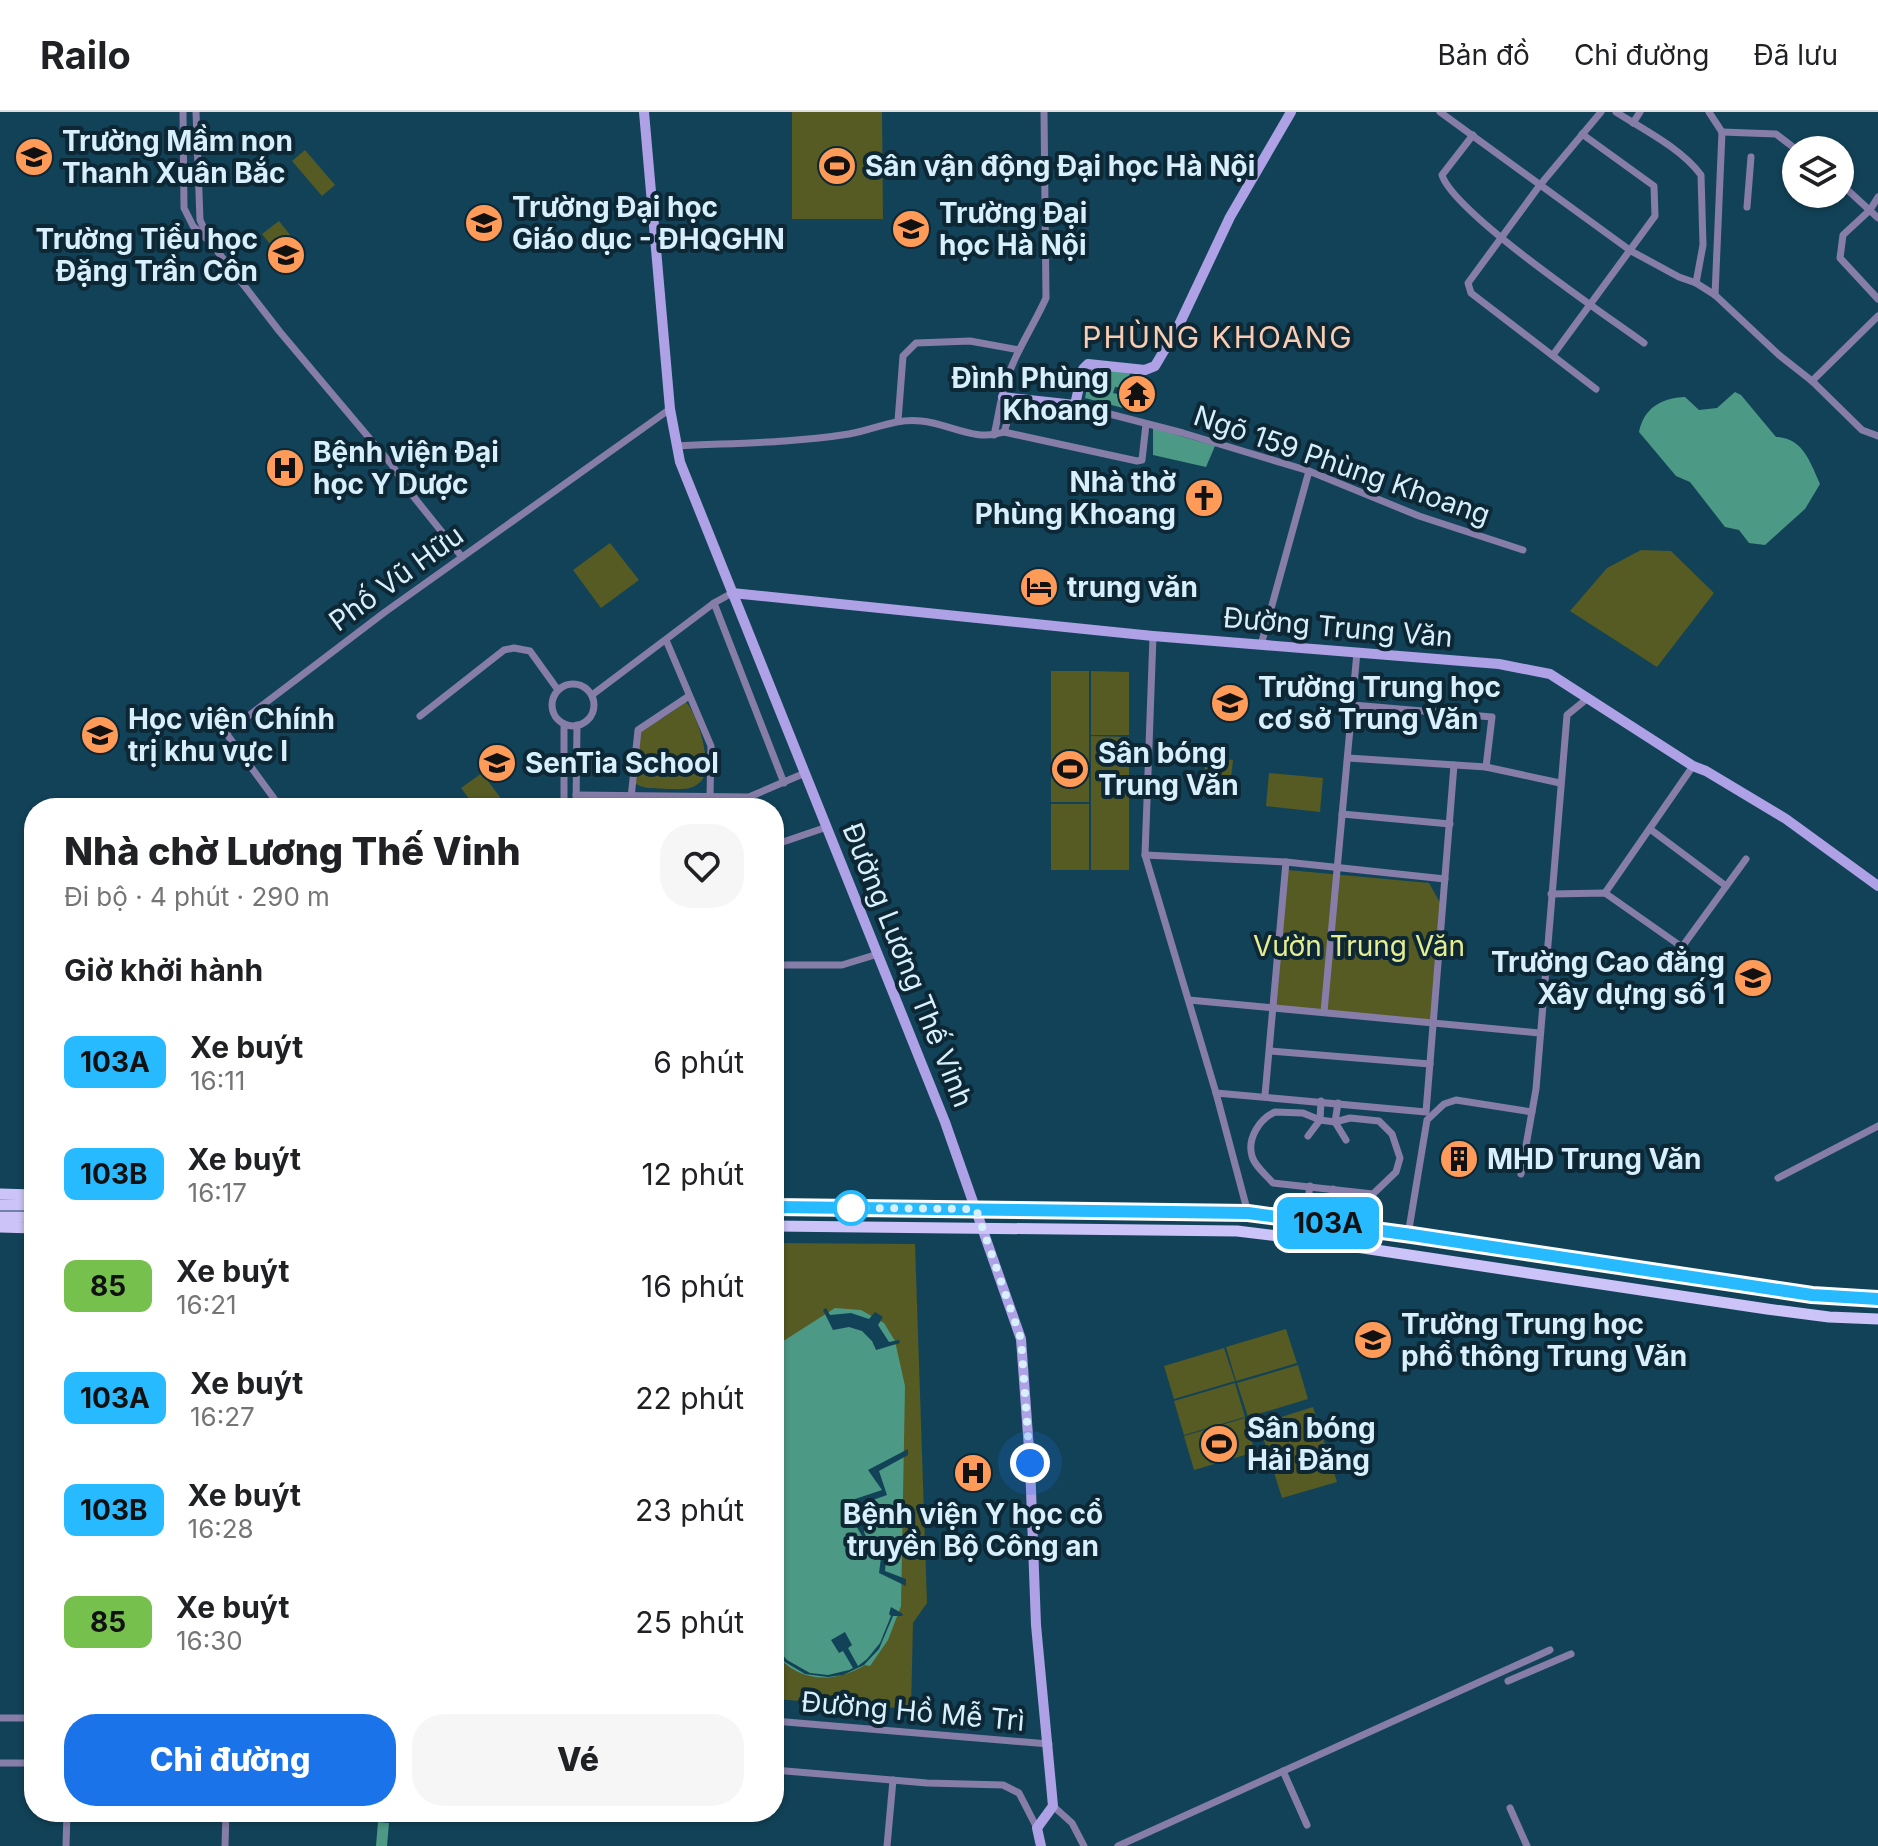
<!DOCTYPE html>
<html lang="vi">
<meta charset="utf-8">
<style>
:root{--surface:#fff;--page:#f6f6f6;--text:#202124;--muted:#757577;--line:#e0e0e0;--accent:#1a73e8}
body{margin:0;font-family:Inter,sans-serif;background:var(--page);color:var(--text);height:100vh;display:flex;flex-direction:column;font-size:30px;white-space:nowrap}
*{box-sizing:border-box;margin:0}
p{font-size:26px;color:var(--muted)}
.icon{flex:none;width:44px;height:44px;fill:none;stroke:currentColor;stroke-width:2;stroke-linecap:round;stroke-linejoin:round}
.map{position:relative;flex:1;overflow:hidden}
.details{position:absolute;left:24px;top:686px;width:760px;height:1024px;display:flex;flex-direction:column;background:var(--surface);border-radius:32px;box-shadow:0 2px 6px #0004}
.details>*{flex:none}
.badge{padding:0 16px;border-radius:12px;font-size:28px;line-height:52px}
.fabs{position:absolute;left:1782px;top:24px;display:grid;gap:16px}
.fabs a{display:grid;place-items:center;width:72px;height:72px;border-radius:50%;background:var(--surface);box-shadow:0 2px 6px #0004;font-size:40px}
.you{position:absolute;width:40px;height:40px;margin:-20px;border:6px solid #fff;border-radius:50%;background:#1a73e8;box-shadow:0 0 0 12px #1a73e833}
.map>.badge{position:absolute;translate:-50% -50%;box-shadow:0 0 0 4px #fff}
h2{padding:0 40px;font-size:30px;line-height:72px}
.round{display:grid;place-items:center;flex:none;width:84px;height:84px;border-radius:32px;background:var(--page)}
.headline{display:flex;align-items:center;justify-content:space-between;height:136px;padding:0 40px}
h1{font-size:38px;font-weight:800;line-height:60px}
.button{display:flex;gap:16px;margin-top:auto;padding:16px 40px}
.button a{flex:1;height:92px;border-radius:32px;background:var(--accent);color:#fff;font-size:32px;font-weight:800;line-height:92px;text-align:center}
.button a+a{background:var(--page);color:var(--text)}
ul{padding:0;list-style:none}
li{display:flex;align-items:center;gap:24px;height:112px;padding:0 40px}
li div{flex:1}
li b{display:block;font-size:30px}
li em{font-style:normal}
li .badge{min-width:88px;font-weight:700;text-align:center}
header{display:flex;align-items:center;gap:48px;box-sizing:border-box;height:112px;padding:0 40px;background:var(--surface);border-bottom:2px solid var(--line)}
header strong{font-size:38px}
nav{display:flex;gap:44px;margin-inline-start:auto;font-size:28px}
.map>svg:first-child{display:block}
</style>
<header>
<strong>Railo</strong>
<nav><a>Bản đồ</a><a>Chỉ đường</a><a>Đã lưu</a></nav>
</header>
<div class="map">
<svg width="1878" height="1734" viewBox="0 0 1878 1734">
<rect width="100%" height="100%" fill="#124258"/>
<g fill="#565a23">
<polygon points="792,0 882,0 883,107 792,107"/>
<polygon points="305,38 335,73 322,84 292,49"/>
<polygon points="279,109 295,129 278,142 262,122"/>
<polygon points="610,431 639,468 601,496 573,458"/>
<polygon points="1641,438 1671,439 1714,481 1657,555 1570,499 1607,456"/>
<rect x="1051" y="559" width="38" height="131"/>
<polygon points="1091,559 1129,560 1129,623 1091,623"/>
<path d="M686,590C698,603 713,653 702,668C693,679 681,677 668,677C654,676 643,678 632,669L638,618L663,606Z"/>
<polygon points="1091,624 1129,625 1129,758 1091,758"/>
<polygon points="1206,645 1233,648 1229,684 1202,681"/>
<polygon points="482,661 508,696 476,696 461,676"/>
<polygon points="1269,661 1323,666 1320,700 1266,694"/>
<rect x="1051" y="692" width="38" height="66"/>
<polygon points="1288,758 1429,771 1443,796 1433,910 1274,896"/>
<polygon points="774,1131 915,1132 927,1491 913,1511 911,1597 774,1587"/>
<polygon points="1286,1217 1297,1251 1236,1269 1226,1235"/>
<polygon points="1224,1236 1235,1269 1174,1287 1164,1254"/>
<polygon points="1298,1253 1308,1287 1248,1305 1237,1271"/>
<polygon points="1235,1271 1245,1305 1184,1323 1174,1289"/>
<polygon points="1313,1295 1337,1370 1282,1386 1259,1312"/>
<polygon points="1245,1306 1255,1340 1194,1358 1184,1324"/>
</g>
<g fill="#4c9a85">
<polygon points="1091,255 1130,261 1126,276 1115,275 1113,281 1125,284 1123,296 1085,286"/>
<path d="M1735,280L1741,283L1776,325C1803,326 1810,350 1820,372L1805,397L1765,433L1749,431L1739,418L1725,415L1690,370L1676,364L1639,320C1644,296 1661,286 1685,285L1699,298L1717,296Z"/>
<polygon points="1153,316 1215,334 1206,355 1153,343"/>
<path d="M835,1196L861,1198L884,1211L895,1229L905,1274L901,1494L888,1528L870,1554L865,1553C834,1572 798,1571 774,1540V1235Z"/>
<polygon points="378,1710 389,1711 387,1734 376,1734"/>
</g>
<g fill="#124258">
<polygon points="826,1196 830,1203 851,1201 869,1207 875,1200 883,1205 878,1213 889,1230 899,1228 900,1231 876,1238 872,1229 862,1219 849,1215 833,1218 823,1198"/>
<polygon points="908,1337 908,1343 879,1359 887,1383 870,1389 864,1420 871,1434 887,1436 885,1459 906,1467 906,1474 879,1461 882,1438 870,1438 843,1391 882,1378 868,1358"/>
<polygon points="891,1495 903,1502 902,1504 893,1504 879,1537 864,1553 843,1563 828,1565 805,1562 785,1550 774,1538 774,1533 787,1548 810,1561 828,1563 849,1558 853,1556 843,1539 839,1541 831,1528 845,1520 852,1533 848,1536 858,1554 867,1547 880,1531 891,1504 889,1502"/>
</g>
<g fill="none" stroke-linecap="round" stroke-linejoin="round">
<g stroke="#867da9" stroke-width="7">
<polyline points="183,0 184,96 193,114 211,131 280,220 392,353 409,379 462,445"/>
<polyline points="196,0 200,108 208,125"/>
<polyline points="1440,0 1631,139 1679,165 1696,171 1715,183 1779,243 1812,269 1862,318 1878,324"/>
<path d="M1616,0C1644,18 1681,36 1701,63L1703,133L1696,171"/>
<polyline points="1709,0 1722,20"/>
<polyline points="1633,11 1640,0"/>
<polyline points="1722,20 1776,22 1797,38"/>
<path d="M1473,23L1442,63C1454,101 1604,202 1644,231"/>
<polyline points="1840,71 1878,106"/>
<polyline points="1878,85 1870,98 1843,123 1840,146 1878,187"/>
<polyline points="1747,95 1751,45"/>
<polyline points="1715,183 1722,20"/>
<polyline points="1553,243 1655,104 1654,74 1582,22"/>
<polyline points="1812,269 1878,204"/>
<polyline points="1596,277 1471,181 1468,171 1540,73 1601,0"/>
<polyline points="1075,293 1183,321 1309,359 1419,404 1523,438"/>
<polyline points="898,309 903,244 916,231 970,229 1019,238"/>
<polyline points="1004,320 1015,286"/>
<path d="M994,323C998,307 1000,289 1005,273C1014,242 1033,215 1046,186L1044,0"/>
<path d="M677,334C733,331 792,331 849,322C873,318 895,306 921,309C951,312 974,330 1004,320L1137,349L1142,348L1146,312"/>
<polyline points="714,491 784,671"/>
<polyline points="1153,524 1145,743 1216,981 1248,1101"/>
<polyline points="666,528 711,634 710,685"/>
<polyline points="1261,533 1309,359"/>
<circle cx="573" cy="593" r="21"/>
<polyline points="592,583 714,491 732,481"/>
<polyline points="1353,593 1492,605 1486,655"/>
<polyline points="420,604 504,538 514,536 530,539 558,578"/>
<polyline points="1348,646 1486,655 1560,671"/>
<polyline points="576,683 749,685 805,661"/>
<polyline points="281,696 226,621 385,500 670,297"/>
<polyline points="564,696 564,612"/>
<polyline points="576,696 577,613"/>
<polyline points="630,696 638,618 689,584"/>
<polyline points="1342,702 1450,712"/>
<polyline points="1650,717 1726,774"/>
<polyline points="774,733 827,715"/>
<polyline points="1145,743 1286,750 1445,767"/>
<polyline points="1605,781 1693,654"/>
<polyline points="1551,782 1605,781 1682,835 1746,747"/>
<polyline points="774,853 842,853 878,842"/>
<polyline points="1189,888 1539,921"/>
<polyline points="1324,900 1357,540"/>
<polyline points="1270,939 1430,952"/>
<polyline points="1216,981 1426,1000 1454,653"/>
<polyline points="1265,983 1286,750"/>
<polyline points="1338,991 1335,1010 1346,1028"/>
<path d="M1275,1000L1303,1001L1320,1008L1335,1010L1350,1006L1379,1009L1392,1022L1400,1046L1396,1060L1373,1082L1273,1071C1266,1063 1254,1053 1252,1044C1247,1027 1259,1007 1275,1000Z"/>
<polyline points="1308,1024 1320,1008 1321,989"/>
<polyline points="1521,1062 1536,977 1567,603 1588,586"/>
<polyline points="1778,1066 1878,1014"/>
<polyline points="23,1083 34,1073"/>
<polyline points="1305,1108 1310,1074"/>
<polyline points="1328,1111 1333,1077"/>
<polyline points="1408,1123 1427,1008 1444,992 1456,988 1532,1000"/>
<polyline points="1508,1569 1571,1542"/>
<polyline points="0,1606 34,1606"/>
<polyline points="774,1609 1049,1632"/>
<polyline points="0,1651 34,1651"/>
<polyline points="774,1658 927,1671 1003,1673 1019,1681 1037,1716"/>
<polyline points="1283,1659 1307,1713"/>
<polyline points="1053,1694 1072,1711 1084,1734"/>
<polyline points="1510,1696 1527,1734"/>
<polyline points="66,1734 67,1700"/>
<polyline points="225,1734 226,1700"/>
<polyline points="887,1734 893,1668"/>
<polyline points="1118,1734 1550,1538"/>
</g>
<g stroke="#aea1e6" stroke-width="10">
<polyline points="644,0 670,297 680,350 945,1010 1021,1227 1030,1351 1036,1513 1053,1694 1037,1716 1041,1734"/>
<polyline points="1003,285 1075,293 1083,257 1088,252 1145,258 1155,254 1178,215 1230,105 1291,0"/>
<polyline points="732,481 1153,524 1499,552 1550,562 1693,654 1706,659 1786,707 1878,774"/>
</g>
<g stroke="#ccc3f8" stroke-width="11">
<polyline points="0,1082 34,1083"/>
<polyline points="0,1093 34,1093"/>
<polyline points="774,1095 1248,1101 1835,1186 1878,1187"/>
<polyline points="0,1105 34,1105"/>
<polyline points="774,1114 1237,1119 1303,1127 1767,1197 1829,1205 1878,1207"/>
<polyline points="0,1115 34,1116"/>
</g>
</g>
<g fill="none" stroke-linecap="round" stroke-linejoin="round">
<g stroke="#fff" stroke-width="18">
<polyline id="line" points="774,1095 1248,1101 1412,1123 1812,1183 1878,1187"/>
</g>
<use href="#line" stroke="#27baff" stroke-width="12"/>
<polyline stroke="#d8f0fe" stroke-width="8" stroke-dasharray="0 14.4" points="851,1096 976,1097 1021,1227 1030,1351"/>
</g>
<defs>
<g id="school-disc" transform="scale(2)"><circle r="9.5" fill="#fe9b59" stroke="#0d2734"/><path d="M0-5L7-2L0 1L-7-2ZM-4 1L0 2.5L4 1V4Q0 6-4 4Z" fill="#111"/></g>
<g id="stadium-disc" transform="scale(2)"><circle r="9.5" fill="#fe9b59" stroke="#0d2734"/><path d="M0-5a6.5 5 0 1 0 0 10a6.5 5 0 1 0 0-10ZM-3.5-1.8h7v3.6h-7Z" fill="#111"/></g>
<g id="university-disc" transform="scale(2)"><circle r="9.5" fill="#fe9b59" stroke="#0d2734"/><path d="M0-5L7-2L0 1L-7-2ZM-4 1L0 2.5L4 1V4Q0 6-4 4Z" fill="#111"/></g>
<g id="temple-disc" transform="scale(2)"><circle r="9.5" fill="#fe9b59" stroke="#0d2734"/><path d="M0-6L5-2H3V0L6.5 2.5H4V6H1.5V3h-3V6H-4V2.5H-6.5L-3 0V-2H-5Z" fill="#111"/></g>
<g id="hospital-disc" transform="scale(2)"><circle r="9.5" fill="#fe9b59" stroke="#0d2734"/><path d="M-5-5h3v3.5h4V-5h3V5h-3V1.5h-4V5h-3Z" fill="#111"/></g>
<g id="church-disc" transform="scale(2)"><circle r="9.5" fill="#fe9b59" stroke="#0d2734"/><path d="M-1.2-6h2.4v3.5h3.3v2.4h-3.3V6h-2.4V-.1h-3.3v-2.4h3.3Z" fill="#111"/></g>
<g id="hotel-disc" transform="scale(2)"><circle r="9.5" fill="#fe9b59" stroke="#0d2734"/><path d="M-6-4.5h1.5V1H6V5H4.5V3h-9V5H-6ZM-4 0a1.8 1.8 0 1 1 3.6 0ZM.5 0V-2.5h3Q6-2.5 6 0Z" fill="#111"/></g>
<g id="building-disc" transform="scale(2)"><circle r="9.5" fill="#fe9b59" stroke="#0d2734"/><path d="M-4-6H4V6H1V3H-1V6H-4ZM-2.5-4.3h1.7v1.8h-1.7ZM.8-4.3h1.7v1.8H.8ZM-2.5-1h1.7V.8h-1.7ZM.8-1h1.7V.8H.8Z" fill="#111"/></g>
</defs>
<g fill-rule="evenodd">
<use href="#school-disc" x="34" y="45"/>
<use href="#stadium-disc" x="837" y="54"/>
<use href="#university-disc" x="484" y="111"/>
<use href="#university-disc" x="911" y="117"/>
<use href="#school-disc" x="286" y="143"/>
<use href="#temple-disc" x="1137" y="282"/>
<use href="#hospital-disc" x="285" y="356"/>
<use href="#church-disc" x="1204" y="386"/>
<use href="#hotel-disc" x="1039" y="475"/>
<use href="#school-disc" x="1230" y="591"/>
<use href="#university-disc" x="100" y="623"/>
<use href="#school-disc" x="497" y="651"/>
<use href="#stadium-disc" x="1070" y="657"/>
<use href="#university-disc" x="1753" y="866"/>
<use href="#building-disc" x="1459" y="1047"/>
<use href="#school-disc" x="1373" y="1228"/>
<use href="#stadium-disc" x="1219" y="1332"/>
<use href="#hospital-disc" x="973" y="1361"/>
</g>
<circle fill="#fff" stroke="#27baff" stroke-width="4" cx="851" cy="1096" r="16"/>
<g text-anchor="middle" stroke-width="8" stroke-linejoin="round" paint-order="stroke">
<g font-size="28" font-weight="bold" fill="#d8f0fe" stroke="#0d2734" text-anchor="start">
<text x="62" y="39">Trường Mầm non<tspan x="62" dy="32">Thanh Xuân Bắc</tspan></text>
<text x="865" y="64">Sân vận động Đại học Hà Nội</text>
<text x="512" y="105">Trường Đại học<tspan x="512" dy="32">Giáo dục - ĐHQGHN</tspan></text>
<text x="939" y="111">Trường Đại<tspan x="939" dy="32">học Hà Nội</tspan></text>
<text x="258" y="137" text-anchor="end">Trường Tiểu học<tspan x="258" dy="32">Đặng Trần Côn</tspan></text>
<text x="1109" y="276" text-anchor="end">Đình Phùng<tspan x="1109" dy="32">Khoang</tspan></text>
<text x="313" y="350">Bệnh viện Đại<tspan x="313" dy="32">học Y Dược</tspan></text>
<text x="1176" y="380" text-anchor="end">Nhà thờ<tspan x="1176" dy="32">Phùng Khoang</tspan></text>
<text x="1067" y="485">trung văn</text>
<text x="1258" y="585">Trường Trung học<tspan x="1258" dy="32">cơ sở Trung Văn</tspan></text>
<text x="128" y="617">Học viện Chính<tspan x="128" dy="32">trị khu vực I</tspan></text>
<text x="1098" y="651">Sân bóng<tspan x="1098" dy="32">Trung Văn</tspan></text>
<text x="525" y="661">SenTia School</text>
<text x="1725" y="860" text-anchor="end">Trường Cao đẳng<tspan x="1725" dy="32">Xây dựng số 1</tspan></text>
<text x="1487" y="1057">MHD Trung Văn</text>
<text x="1401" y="1222">Trường Trung học<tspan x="1401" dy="32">phổ thông Trung Văn</tspan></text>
<text x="1247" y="1326">Sân bóng<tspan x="1247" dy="32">Hải Đăng</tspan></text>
<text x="973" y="1412" text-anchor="middle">Bệnh viện Y học cổ<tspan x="973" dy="32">truyền Bộ Công an</tspan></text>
</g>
<g font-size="28" fill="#d8f0fe" stroke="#0d2734">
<text transform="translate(1342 353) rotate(19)" y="10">Ngõ 159 Phùng Khoang</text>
<text transform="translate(396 466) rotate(-36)" y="10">Phố Vũ Hữu</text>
<text transform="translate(1338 515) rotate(5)" y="10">Đường Trung Văn</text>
<text transform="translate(908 853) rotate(68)" y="10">Đường Lương Thế Vinh</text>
<text transform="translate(913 1599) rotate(5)" y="10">Đường Hồ Mễ Trì</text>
</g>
<g font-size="28" fill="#e5ed91" stroke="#0d2734">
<text x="1359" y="844">Vườn Trung Văn</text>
</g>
<g font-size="30" letter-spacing="2" fill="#f8cdb3" stroke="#0d2734">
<text x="1218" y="236">PHÙNG KHOANG</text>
</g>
</g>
</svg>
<div class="fabs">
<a><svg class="icon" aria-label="layers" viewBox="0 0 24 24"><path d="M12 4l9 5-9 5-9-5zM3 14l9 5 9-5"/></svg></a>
</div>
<div class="you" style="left:1030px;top:1351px"></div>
<b class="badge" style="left:1328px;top:1111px;background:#27baff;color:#111">103A</b>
<section class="details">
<div class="headline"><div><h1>Nhà chờ Lương Thế Vinh</h1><p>Đi bộ · 4 phút · 290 m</p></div><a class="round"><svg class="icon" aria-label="heart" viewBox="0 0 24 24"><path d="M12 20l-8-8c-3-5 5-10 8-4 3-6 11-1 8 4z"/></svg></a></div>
<h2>Giờ khởi hành</h2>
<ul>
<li><span class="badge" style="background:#27baff;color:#111">103A</span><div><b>Xe buýt</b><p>16:11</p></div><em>6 phút</em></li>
<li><span class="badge" style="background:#27baff;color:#111">103B</span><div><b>Xe buýt</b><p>16:17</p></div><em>12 phút</em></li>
<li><span class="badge" style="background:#76c04d;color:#111">85</span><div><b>Xe buýt</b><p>16:21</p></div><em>16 phút</em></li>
<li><span class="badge" style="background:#27baff;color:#111">103A</span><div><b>Xe buýt</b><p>16:27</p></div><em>22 phút</em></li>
<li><span class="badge" style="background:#27baff;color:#111">103B</span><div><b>Xe buýt</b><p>16:28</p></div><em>23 phút</em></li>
<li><span class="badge" style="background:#76c04d;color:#111">85</span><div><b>Xe buýt</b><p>16:30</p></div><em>25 phút</em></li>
</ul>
<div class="button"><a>Chỉ đường</a><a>Vé</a></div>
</section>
</div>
